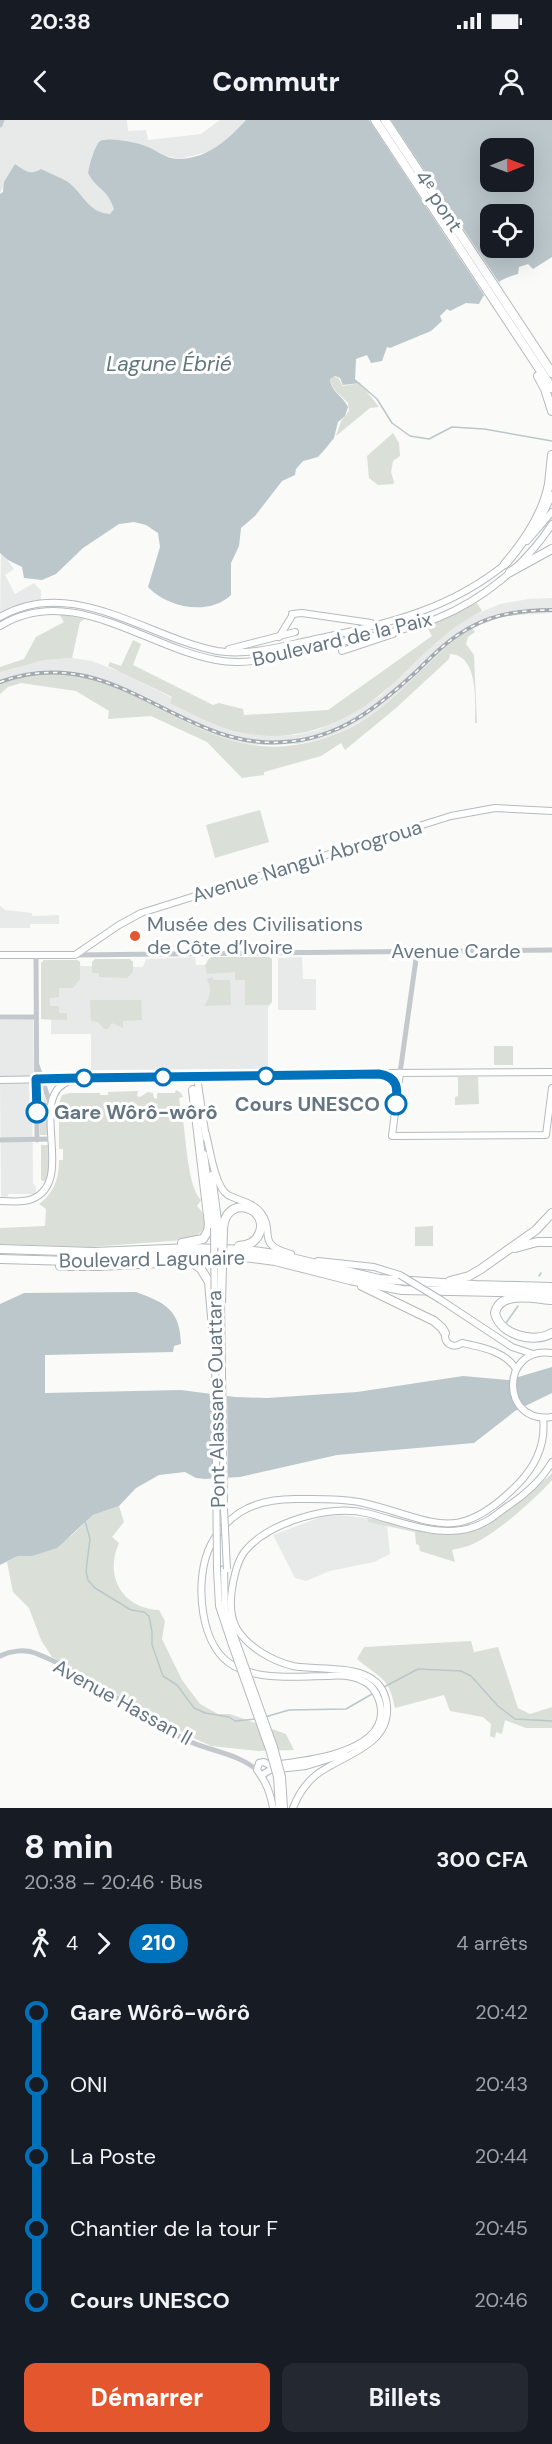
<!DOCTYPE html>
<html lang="fr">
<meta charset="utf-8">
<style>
:root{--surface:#171b24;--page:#242831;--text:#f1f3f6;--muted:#9ea1a6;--accent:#e4572e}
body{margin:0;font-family:"DM Sans",sans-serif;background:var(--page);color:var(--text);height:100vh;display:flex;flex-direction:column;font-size:22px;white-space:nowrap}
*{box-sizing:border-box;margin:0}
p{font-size:20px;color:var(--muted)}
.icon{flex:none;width:33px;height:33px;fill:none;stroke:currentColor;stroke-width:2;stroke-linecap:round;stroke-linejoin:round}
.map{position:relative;height:1688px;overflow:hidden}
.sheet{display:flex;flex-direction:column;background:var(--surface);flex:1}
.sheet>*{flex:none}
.badge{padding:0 12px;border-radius:20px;font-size:21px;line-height:39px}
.needle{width:39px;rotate:89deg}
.buttons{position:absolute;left:480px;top:18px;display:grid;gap:12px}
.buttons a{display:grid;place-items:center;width:54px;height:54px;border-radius:12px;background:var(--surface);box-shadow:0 6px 24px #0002;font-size:30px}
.map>.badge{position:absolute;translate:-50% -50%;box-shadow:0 0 0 3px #fff}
.legs{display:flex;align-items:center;gap:9px;height:66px;padding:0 24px;font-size:20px}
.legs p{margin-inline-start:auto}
.head{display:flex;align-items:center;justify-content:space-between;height:102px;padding:0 24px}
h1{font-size:33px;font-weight:800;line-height:45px}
.cta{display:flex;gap:12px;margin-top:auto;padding:12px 24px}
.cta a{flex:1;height:69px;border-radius:12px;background:var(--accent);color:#fff;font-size:24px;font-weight:800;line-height:69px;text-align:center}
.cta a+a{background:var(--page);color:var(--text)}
ul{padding:0 24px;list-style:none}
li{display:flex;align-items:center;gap:21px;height:72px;font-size:22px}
li i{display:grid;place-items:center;width:9px;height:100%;margin:0 8px;background:currentColor}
li i::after{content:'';width:15px;height:15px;margin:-8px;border:4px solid;border-radius:50%;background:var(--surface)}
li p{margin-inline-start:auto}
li:first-child i{background:linear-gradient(#0000 50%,currentColor 0)}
li:last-child i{background:linear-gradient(currentColor 50%,#0000 0)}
.status{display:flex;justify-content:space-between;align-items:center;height:42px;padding:0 30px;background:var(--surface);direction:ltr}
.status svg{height:16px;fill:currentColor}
header{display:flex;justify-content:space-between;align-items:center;height:78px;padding:0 24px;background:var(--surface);font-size:27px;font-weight:800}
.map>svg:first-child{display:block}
</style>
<div class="status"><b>20:38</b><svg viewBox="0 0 49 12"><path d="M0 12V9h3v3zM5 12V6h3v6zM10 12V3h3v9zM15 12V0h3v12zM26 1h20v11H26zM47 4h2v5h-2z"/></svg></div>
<header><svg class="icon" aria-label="back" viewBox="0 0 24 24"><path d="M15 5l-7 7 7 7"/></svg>Commutr<svg class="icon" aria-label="person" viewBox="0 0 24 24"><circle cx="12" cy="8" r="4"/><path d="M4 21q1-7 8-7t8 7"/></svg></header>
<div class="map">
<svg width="552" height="1688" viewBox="0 0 552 1688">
<rect width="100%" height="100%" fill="#fafaf8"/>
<g fill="#e8e9e9">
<polygon points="0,0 127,0 128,11 146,10 148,20 201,14 220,0 246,0 215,30 180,39 160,35 144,25 104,19 95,34 88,53 111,79 114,89 110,94 101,94 94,90 69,63 41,49 35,53 27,52 15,44 0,74"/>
<polygon points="1,432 14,449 5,455 15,474 34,463 41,471 41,480 18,485 0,494"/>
<polygon points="552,478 552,493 504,496 472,508 387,584 367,598 343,611 321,619 298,624 260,625 240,624 217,618 95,558 79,555 45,554 0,564 0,552 45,540 72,538 92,541 123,553 172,578 170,582 241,613 262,616 296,615 318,610 380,576 445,513 467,498 500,484 529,479"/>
<polygon points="0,786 5,790 32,793 32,796 59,795 59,804 30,804 30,808 0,808"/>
<polygon points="195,837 196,845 207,845 207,840 211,837 269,837 272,839 272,882 268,887 268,949 91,950 91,914 51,914 51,900 41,899 41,843 44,840 77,840 81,846 92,846 95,839 130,839 133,847 143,847 146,839"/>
<polygon points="302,837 303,859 316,859 316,890 278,890 278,838"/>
<polygon points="33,899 34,956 0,956 0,900"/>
<polygon points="0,962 32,962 33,1063 36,1067 36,1073 34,1074 8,1074 8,1079 1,1079"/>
<polygon points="340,1395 367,1398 368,1402 387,1405 390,1434 374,1442 330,1451 306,1461 295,1458 273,1415 321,1397"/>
</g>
<g fill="#dadfd7">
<path d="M334,256L339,259L343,266L360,263L379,287L370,288L336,316L341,301L349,291L348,283C341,275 332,271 330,259Z"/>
<polygon points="393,313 399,323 400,336 393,341 391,352 394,362 393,364 378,365 369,358 367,336"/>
<path d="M477,483L482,491C449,507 426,532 400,557C357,599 303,625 242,613C217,608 193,594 170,583L172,577L108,546L110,542L121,546L133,520L141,524L133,545L213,585L219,583L243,589L244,595L328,590L432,516L427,507Z"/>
<polygon points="59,494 85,499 80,502 72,538 45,540 0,552 0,547 24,539 36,517 64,502"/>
<path d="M472,508L475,512L468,517L466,524L474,535L477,603H475C475,582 479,535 450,534L449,539L396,588L345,630L341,623L321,636L264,652V655L242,658L207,622L151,596L108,599L109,591L76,571L21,563L8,567L0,574V564C25,555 54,550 81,555C103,559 123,570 144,581C214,617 260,645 341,612C394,590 425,538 472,508Z"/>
<polygon points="260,690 269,722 215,738 206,705"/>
<polygon points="211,837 269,837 272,839 272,882 269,885 245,885 245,860 235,860 235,852 207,854 205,845"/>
<polygon points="95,839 130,839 133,842 133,852 127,858 99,857 99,853 92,853 92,842"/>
<polygon points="44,840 77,840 80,842 80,859 73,868 59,868 59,877 50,878 50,886 59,886 59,893 67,893 67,900 41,899 41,843"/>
<path d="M213,857V860H230L231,885L204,886C211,875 212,870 207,859Z"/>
<polygon points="90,880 141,880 142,900 123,901 123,908 112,903 108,909 104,909 98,902 91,901"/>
<rect x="494" y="926" width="19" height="19"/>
<polygon points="458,957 478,957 479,984 455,985 455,977 458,976"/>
<polygon points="40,963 47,985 48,1015 40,1015"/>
<path d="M176,970L181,973L183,977L179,978L181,992L179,993L180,1000H183C186,1019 188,1068 201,1080L197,1086C213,1102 205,1115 184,1120L90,1127L0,1124V1108L45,1106L46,1089L39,1084C54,1073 59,1059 59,1040H63V1029H59V983L62,975L70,973H100V975H108V972L138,971L137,976L140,977L148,972L153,973L154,978L157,979V973H175Z"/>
<polygon points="41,1025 48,1025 49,1051 46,1062 41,1060"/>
<polygon points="433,1106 433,1126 415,1126 415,1107"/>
<path d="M552,1353V1360C535,1379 498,1412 475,1423C468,1427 459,1428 452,1430L455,1442L420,1431L419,1425L416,1424L415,1412L368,1402L367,1398C390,1401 412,1411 435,1413C471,1417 493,1401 519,1380C530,1371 542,1364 552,1353Z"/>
<path d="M119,1386L124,1402L112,1417L119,1423C104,1456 122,1488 159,1490L165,1501L162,1519L182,1560L200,1584L218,1594H230L286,1614L294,1630L259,1631L211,1626L189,1616L52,1537L41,1520L29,1488L13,1472L7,1442L18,1436H32L71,1416L93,1395Z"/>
<path d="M471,1521L474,1532L498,1527L518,1588L530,1594L552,1587V1608H526L505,1600L502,1614L496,1612L495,1618L490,1616L491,1604L483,1597L450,1591L444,1575L395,1588C389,1556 379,1558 357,1539L364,1527Z"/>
</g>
<g fill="#bbc7cb" fill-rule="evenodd">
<path d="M246,0H552V137L533,149L528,144L519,147L518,154C501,158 486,168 479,184L466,183L450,191L447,189L440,196L442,201L431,211L390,228L387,227L382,241L371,243L367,235L356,239L355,260L360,263L343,265L340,258L335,256L330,259C331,272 343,276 348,287L345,296L338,302L334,318L326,328L318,337L303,341L296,349L295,355L282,361L255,396L241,408L239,426L231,443V475C209,496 168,488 148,467L160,427L158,413L146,405L134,402L119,404L83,428L56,454L42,460L24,458L22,447L8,440L0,433V74L3,72L4,62L15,44C24,50 30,56 41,49C49,53 60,57 68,62C83,73 88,93 110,94L114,89C107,68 96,69 88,53C90,44 93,30 99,22C103,16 135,22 143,25C156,29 165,40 181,39C210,37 227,20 246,0ZM490,28H524V62H490ZM490,94H524V128H490Z"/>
<path d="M136,1172C166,1183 180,1190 181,1224L174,1226L173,1232L45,1235V1273L181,1270L235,1277L267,1278L357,1272L463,1256L508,1260L552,1247V1273L515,1291L474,1323L337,1335L240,1357L205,1359L196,1358L185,1352L159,1355L136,1368L119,1386L93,1395L57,1428L32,1436H18L0,1445V1184L24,1173Z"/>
</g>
<g fill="#fafaf8">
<polygon points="369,0 391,0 500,164 486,178"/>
<polygon points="212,1271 227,1273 228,1361 213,1362"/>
</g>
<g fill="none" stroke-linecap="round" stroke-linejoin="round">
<g stroke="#bbc7cb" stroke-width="1.5">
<polyline points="355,260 377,279 392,303 410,316 429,319 452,307 484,309 552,321"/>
<polyline points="539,1156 541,1153"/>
<polyline points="506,1203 518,1186"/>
<polyline points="85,1401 90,1419 86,1451 88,1460 95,1468 131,1490 144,1492 149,1496 152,1512 152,1525 163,1556 177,1565 194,1588 205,1593 229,1597 235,1601 257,1599"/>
<polyline points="384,1567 418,1549 461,1551 471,1556 498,1586 515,1599 552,1601"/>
<polyline points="265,1597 289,1590 346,1589 372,1574"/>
</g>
<g stroke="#b5babe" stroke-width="8">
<g id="major">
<polyline points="540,400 552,375"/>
<polyline points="527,421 552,392"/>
<polyline points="292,494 302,493 371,503"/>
<path d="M0,497C72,455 146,517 217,531C247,536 279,527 307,521C383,504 446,493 508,442"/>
<path d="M0,506C71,462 145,527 216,540C251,547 289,534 323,526C361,517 402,513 438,498C482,480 526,445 552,404"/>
<polyline points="279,517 292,496"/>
<polyline points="229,529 295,512"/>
<polyline points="342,531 393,514"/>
<polyline points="0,835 75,835 119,805 141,793 451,696 495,688 552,691"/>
<polyline points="400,953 392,1016 546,1015 552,968"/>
<polyline points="197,957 206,1018"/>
<polyline points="0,960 390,953 552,952"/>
<polyline points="37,992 43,987 51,989"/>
<path d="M206,1014C210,1030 215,1067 228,1075C239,1081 253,1082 261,1093C276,1112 254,1124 291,1134"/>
<polyline points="204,1034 214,1108"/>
<polyline points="212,1055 219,1108"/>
<path d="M0,1081C10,1081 23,1083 32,1079C78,1061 25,975 70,961"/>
<polyline points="318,1141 374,1147 400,1155"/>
<polyline points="441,1180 512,1227 533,1234"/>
<polyline points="221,1183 224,1389"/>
<path d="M445,1213C444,1224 453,1229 462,1223C481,1227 505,1231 516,1249"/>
<path d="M552,1233C500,1225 500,1305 552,1297"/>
<polyline points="217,1449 219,1486 232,1525"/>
<polyline points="224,1449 225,1490 237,1524"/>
<polyline points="262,1655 270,1650 306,1646 345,1634"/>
<polyline points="277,1657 279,1688"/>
<polyline points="282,1657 284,1688"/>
<path d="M273,1688C270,1672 266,1662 257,1650L259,1643L264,1642L269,1645C300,1642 384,1634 381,1590C380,1578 374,1566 363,1561C352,1555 340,1555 328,1556C297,1556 262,1561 234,1546C200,1528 195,1464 208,1431C214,1416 226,1402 239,1393C256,1382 276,1379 295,1379C317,1379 338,1378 359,1382C433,1398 455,1429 519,1363C536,1345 546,1323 543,1298"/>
<path d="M293,1688C298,1675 305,1664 316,1655C341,1635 390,1627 387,1586C383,1540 325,1552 293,1546C272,1541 248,1527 237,1509C230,1497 230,1482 232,1469C234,1456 237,1441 245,1431C269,1402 331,1384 366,1393C404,1402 447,1423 485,1402C493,1398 500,1391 508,1386C526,1374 541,1361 552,1342"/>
</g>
</g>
<g stroke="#b4b9bd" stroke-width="10">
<g id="highway">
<polyline points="375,0 552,268"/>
<polyline points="385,0 552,253"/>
<polyline points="538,256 545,269 552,291"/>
<path d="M505,444C525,421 543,395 549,364C550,355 551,345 552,335"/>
<polyline points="510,452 552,429"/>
<path d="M223,1108C227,1072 271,1089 259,1114C255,1123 248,1125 239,1126"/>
<polyline points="182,1123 203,1119 208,1111 209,1104 193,970"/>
<polyline points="515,1128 537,1122 552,1122"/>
<polyline points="0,1129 94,1132 191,1128 246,1130 275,1134 379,1159 475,1165 552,1167"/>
<polyline points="0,1139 72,1141 150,1136 244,1137 275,1141 350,1160 402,1170 552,1173"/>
<polyline points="60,1146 99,1146 178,1142 193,1143 201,1149 209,1162 213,1208"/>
<polyline points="450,1161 469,1156 481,1149 536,1110 552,1093"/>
<polyline points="362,1166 434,1201 442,1208 445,1213"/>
<path d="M552,1180C535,1179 500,1170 495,1193C500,1215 534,1224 552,1213"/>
</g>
</g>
<g stroke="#c3c8cc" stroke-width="5">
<polyline points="0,5 2,0"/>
<polyline points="36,835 37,1020"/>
<polyline points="75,835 552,830"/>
<polyline points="0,897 36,897"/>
<polyline points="37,945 51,986"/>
<polyline points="400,953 417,832"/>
<polyline points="0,1020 52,1019"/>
<path d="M0,1536C10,1531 24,1529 35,1533C89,1554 135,1594 186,1620C209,1631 237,1633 257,1650"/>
</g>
<use href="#major" stroke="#fff" stroke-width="6"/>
<use href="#highway" stroke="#fff" stroke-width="8"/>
<g stroke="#a2aab0" stroke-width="4">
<path id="rail" d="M0,562C116,520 177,630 284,622C339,619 378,587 417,551C434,534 451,517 473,506C497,493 525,490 552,490"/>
</g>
<use href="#rail" stroke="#fff" stroke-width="1.5" stroke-dasharray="4.5" stroke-linecap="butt"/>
<g stroke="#b5babe" stroke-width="8" stroke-linecap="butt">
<g id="major-bridge">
<polyline points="214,1108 217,1449"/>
<polyline points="219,1108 219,1125"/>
<polyline points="400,1155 441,1180"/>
<polyline points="224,1389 227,1449"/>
<polyline points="237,1524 274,1627 282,1657"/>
<polyline points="232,1525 269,1629 277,1657"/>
</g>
</g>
<g stroke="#b4b9bd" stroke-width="10" stroke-linecap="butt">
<polyline id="highway-bridge" points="221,1183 223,1108"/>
</g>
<use href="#major-bridge" stroke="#fff" stroke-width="6"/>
<use href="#highway-bridge" stroke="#fff" stroke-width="8"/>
</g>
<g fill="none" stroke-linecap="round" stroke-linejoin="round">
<g stroke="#fff" stroke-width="14">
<path id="line-1" d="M37,992L36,959L79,958L379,954C398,957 398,968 396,984"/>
</g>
<use href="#line-1" stroke="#0072bc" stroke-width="9"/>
</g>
<circle fill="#e4572e" stroke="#fff" stroke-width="2" cx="135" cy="816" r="6"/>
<g fill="#fff" stroke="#0072bc" stroke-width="3">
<circle cx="266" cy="956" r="8"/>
<circle cx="163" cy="957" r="8"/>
<circle cx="84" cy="958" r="8"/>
<circle cx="396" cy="984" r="10"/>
<circle cx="37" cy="992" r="10"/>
</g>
<g text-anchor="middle" stroke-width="6" stroke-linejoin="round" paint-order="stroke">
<g font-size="20" fill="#657683" stroke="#fff">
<text transform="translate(439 81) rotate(57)" y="7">4ᵉ pont</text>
<text transform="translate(342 519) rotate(-13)" y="7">Boulevard de la Paix</text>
<text transform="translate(307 741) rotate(-17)" y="7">Avenue Nangui Abrogroua</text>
<text x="456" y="838">Avenue Carde</text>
<text transform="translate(152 1139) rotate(-1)" y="7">Boulevard Lagunaire</text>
<text transform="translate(216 1279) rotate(-91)" y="7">Pont Alassane Ouattara</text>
<text transform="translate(123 1582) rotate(29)" y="7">Avenue Hassan II</text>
</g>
<g font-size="20" fill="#657683" stroke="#fff" text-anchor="start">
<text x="147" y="811">Musée des Civilisations<tspan x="147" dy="23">de Côte d’Ivoire</tspan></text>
</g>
<g font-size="20" font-weight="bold" fill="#657683" stroke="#fff" text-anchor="end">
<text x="380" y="991">Cours UNESCO</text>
<text x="54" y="999" text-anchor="start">Gare Wôrô-wôrô</text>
</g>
<g font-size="21" font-style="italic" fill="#60757c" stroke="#fff">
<text x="169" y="251">Lagune Ébrié</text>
</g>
</g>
</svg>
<div class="buttons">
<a><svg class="needle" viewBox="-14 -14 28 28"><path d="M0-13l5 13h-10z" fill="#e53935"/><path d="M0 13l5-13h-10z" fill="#9ea1a6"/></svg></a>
<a><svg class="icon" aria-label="locate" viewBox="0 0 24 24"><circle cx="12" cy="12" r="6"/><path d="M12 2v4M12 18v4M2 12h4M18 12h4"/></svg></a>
</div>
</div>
<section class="sheet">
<div class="head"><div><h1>8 min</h1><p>20:38 – 20:46 · Bus</p></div><b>300 CFA</b></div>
<div class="legs"><svg class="icon" aria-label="walk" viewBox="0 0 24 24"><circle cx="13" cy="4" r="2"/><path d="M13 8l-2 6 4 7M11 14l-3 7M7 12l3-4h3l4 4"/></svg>4<svg class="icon" aria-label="forward" viewBox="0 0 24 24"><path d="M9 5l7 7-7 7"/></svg><b class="badge" style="background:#0072bc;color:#fff">210</b><p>4 arrêts</p></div>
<ul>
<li><i style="color:#0072bc"></i><b>Gare Wôrô-wôrô</b><p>20:42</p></li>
<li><i style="color:#0072bc"></i><span>ONI</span><p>20:43</p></li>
<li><i style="color:#0072bc"></i><span>La Poste</span><p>20:44</p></li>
<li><i style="color:#0072bc"></i><span>Chantier de la tour F</span><p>20:45</p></li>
<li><i style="color:#0072bc"></i><b>Cours UNESCO</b><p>20:46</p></li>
</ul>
<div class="cta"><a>Démarrer</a><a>Billets</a></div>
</section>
